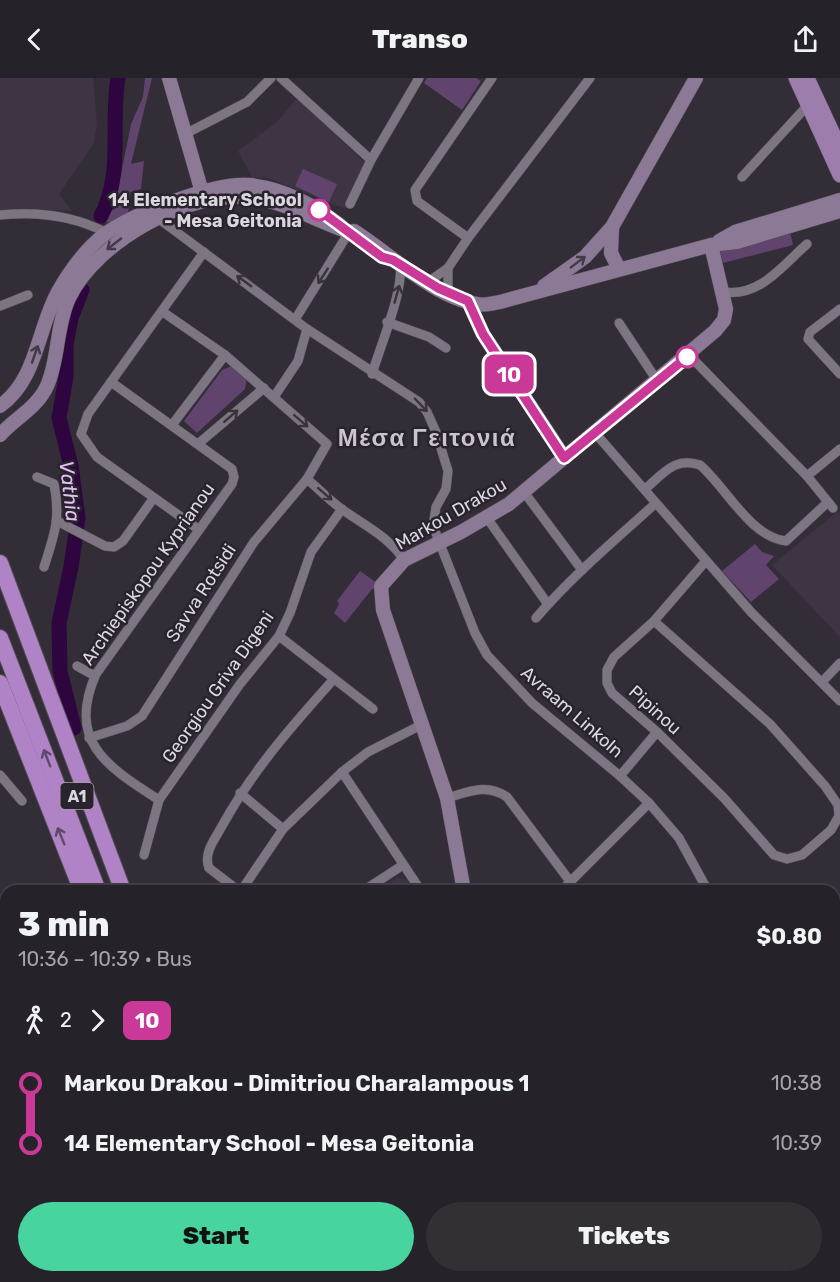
<!DOCTYPE html>
<meta charset="utf-8">
<style>
:root{--surface:#262229;--page:#322f35;--text:#f1f3f6;--muted:#a4a4a8;--line:#423f46;--accent:#47d49e}
body{margin:0;font-family:Rubik,sans-serif;background:var(--page);color:var(--text);height:100vh;display:flex;flex-direction:column;font-size:22px;white-space:nowrap}
*{box-sizing:border-box;margin:0}
p{font-size:20px;color:var(--muted)}
.icon{flex:none;width:33px;height:33px;fill:none;stroke:currentColor;stroke-width:2;stroke-linecap:round;stroke-linejoin:round}
.map{position:relative;flex:1;overflow:hidden}
.details{position:absolute;left:0px;top:807px;width:840px;height:398px;display:flex;flex-direction:column;background:var(--surface);border-radius:18px 18px 0 0;box-shadow:0 2px 4px #0004,0 0 0 2px var(--line)}
.details>*{flex:none}
.badge{padding:0 12px;border-radius:9px;font-size:21px;line-height:39px}
.map>.badge{position:absolute;translate:-50% -50%;box-shadow:0 0 0 3px #fff}
.legs{display:flex;align-items:center;gap:9px;height:66px;padding:0 18px;font-size:20px}
.legs p{margin-inline-start:auto}
.summary{display:flex;align-items:center;justify-content:space-between;height:102px;padding:0 18px}
h1{font-size:33px;font-weight:800;line-height:45px}
.primary-button{display:flex;gap:12px;margin-top:auto;padding:12px 18px}
.primary-button a{flex:1;height:69px;border-radius:36px;background:var(--accent);color:#111;font-size:24px;font-weight:800;line-height:69px;text-align:center}
.primary-button a+a{background:var(--page);color:var(--text)}
ul{padding:0 18px;list-style:none}
li{display:flex;align-items:center;gap:21px;height:60px;font-size:22px}
li i{display:grid;place-items:center;width:9px;height:100%;margin:0 8px;background:currentColor}
li i::after{content:'';width:15px;height:15px;margin:-8px;border:4px solid;border-radius:50%;background:var(--surface)}
li p{margin-inline-start:auto}
li:first-child i{background:linear-gradient(#0000 50%,currentColor 0)}
li:last-child i{background:linear-gradient(currentColor 50%,#0000 0)}
header{display:flex;justify-content:space-between;align-items:center;height:78px;padding:0 18px;background:var(--surface);font-size:27px;font-weight:800}
.map>svg:first-child{display:block}
</style>
<header><svg class="icon" aria-label="back" viewBox="0 0 24 24"><path d="M15 5l-7 7 7 7"/></svg>Transo<svg class="icon" aria-label="share" viewBox="0 0 24 24"><path d="M12 15V3M7 8l5-5 5 5M5 13v7h14v-7"/></svg></header>
<div class="map">
<svg width="840" height="1204" viewBox="0 0 840 1204">
<rect width="100%" height="100%" fill="#332d37"/>
<g fill="#3e3444">
<polygon points="0,0 93,0 97,45 94,65 59,116 72,133 31,131 0,132"/>
<polygon points="297,20 367,87 346,131 265,99 253,101 238,73 277,44"/>
<polygon points="837,434 840,436 840,559 772,487"/>
<polygon points="397,800 407,802 413,813 377,813"/>
<polygon points="6,1008 6,1087 0,1100 0,1011"/>
</g>
<g fill="#60446e">
<polygon points="145,0 152,0 131,86 144,83 141,111 130,114 128,137 110,145 95,141 97,127 114,132 131,46 143,19"/>
<polygon points="427,0 476,0 481,3 462,32 424,5"/>
<polygon points="303,91 337,106 329,124 295,108"/>
<polygon points="790,154 793,167 723,185 720,173"/>
<polygon points="232,288 247,299 245,311 197,355 184,343 222,292"/>
<polygon points="755,466 762,474 774,478 766,487 779,501 751,524 722,493"/>
<polygon points="360,493 377,505 376,511 372,511 345,545 334,535 339,526 337,523"/>
<polygon points="0,946 6,958 6,1008 0,1011"/>
<polygon points="157,1199 222,1199 224,1204 150,1204"/>
<polygon points="547,1199 601,1199 593,1204 551,1204"/>
</g>
<g fill="none" stroke-linecap="round" stroke-linejoin="round">
<g stroke="#2e053e" stroke-width="15">
<path d="M101,138C124,94 110,47 118,0"/>
<polyline points="74,650 60,593 59,545 71,489 78,440 71,388 59,340 66,299 66,267 71,240 82,212"/>
<polyline points="0,1126 6,1106"/>
</g>
<g stroke="#514b54" stroke-width="10">
<g id="street">
<polyline points="281,0 371,82"/>
<polyline points="187,55 247,24 271,0"/>
<polyline points="742,99 808,27"/>
<polyline points="350,126 371,82 419,0"/>
<path d="M0,137C38,133 73,137 107,155"/>
<polyline points="159,141 307,251 419,324 427,334 436,354 448,393 446,411 436,429 433,448 475,555 487,577 532,625 620,698 649,725 679,760 708,813"/>
<polyline points="468,160 417,123 415,112 492,0"/>
<polyline points="448,190 448,215"/>
<polyline points="428,204 448,190 468,160 590,0"/>
<path d="M724,214C760,219 782,188 807,166"/>
<polyline points="0,228 28,217"/>
<polyline points="840,231 810,254 808,261 840,296"/>
<polyline points="296,240 349,154"/>
<polyline points="387,244 429,259 446,270"/>
<polyline points="619,245 658,304"/>
<polyline points="689,277 807,398 833,430"/>
<path d="M372,296C380,269 404,212 400,187"/>
<path d="M111,304L232,391L234,399L232,406L96,596C66,664 108,689 159,722"/>
<polyline points="274,319 298,283 307,251"/>
<polyline points="172,347 225,277"/>
<polyline points="596,356 751,534 840,623"/>
<polyline points="198,366 264,310"/>
<polyline points="807,398 840,371"/>
<path d="M37,399L54,406C61,440 54,458 44,489"/>
<path d="M307,401C319,411 330,423 343,432C364,447 389,459 404,482"/>
<path d="M645,411C663,396 675,378 700,387C726,409 750,459 786,463L828,424"/>
<polyline points="524,414 582,492"/>
<polyline points="487,440 547,525"/>
<polyline points="59,444 105,468 114,469 123,463 153,421"/>
<polyline points="198,451 97,379 81,356 88,336 204,174"/>
<path d="M536,540C571,499 615,462 656,425"/>
<polyline points="654,543 770,646 825,708 838,727 839,738 831,752 802,777 787,781 774,777 724,720 657,654 612,615 607,605 607,592 614,579 654,543 705,484"/>
<polyline points="279,558 373,631"/>
<polyline points="77,588 95,598"/>
<polyline points="822,604 840,585"/>
<polyline points="89,660 127,648 142,638 254,464 307,401 327,366 225,277 163,234"/>
<polyline points="342,694 421,813"/>
<polyline points="0,697 22,723"/>
<polyline points="620,698 657,654"/>
<polyline points="240,715 283,751"/>
<path d="M447,720C469,714 486,705 507,719L569,802"/>
<polyline points="144,777 159,722 240,606 279,558 290,535 311,474 342,431"/>
<path d="M239,813L209,790C203,775 215,761 222,748C253,692 290,650 333,602"/>
<polyline points="241,813 283,751 342,694 368,674 423,646"/>
<polyline points="363,813 403,787"/>
<polyline points="561,813 649,725"/>
<polyline points="834,842 840,838"/>
<polyline points="834,1045 840,1043"/>
<polyline points="834,1064 840,1077"/>
<polyline points="834,1129 840,1127"/>
<polyline points="626,1198 630,1204"/>
<polyline points="717,1198 720,1204"/>
<polyline points="498,1204 503,1198"/>
<polyline points="659,1204 667,1198"/>
</g>
</g>
<g stroke="#514b54" stroke-width="15">
<g id="secondary">
<polyline points="169,0 204,121"/>
<polyline points="612,151 611,175 619,191"/>
<polyline points="719,163 735,154 840,122"/>
<polyline points="544,208 585,179 612,149 696,0"/>
<polyline points="468,223 483,256 564,379"/>
<path d="M0,328C38,301 37,250 59,212C70,193 87,170 105,156C132,136 217,103 250,107C285,111 313,127 340,147"/>
<path d="M0,357C15,340 37,330 47,308C59,281 56,248 69,220C97,162 192,110 255,120C288,125 318,144 349,154L354,153C389,175 435,220 477,226C484,228 493,225 500,224L711,167L737,164L840,133"/>
<polyline points="464,813 447,720 383,532 381,508 404,482 461,454 509,426 715,253 724,242 726,231 711,167"/>
<polyline points="0,925 6,936"/>
<polyline points="834,933 840,929"/>
<polyline points="0,1171 6,1159"/>
<polyline points="533,1198 537,1204"/>
</g>
</g>
<g stroke="#514b54" stroke-width="16">
<g id="primary">
<polyline points="796,0 840,97"/>
<polyline points="807,0 840,71"/>
</g>
</g>
<g stroke="#514b54" stroke-width="18">
<g id="highway">
<polyline points="0,485 123,813"/>
<polyline points="0,560 98,813"/>
<polyline points="0,605 82,813"/>
<polyline points="249,1198 252,1204"/>
<polyline points="265,1198 268,1204"/>
</g>
</g>
<use href="#street" stroke="#7d7581" stroke-width="9"/>
<use href="#secondary" stroke="#8c7996" stroke-width="14"/>
<use href="#primary" stroke="#9c7dab" stroke-width="15"/>
<use href="#highway" stroke="#b083c7" stroke-width="16"/>
</g>
<defs><path id="oneway-shaft" d="M-6 0H5M1.5-3L5.5 0L1.5 3" fill="none" stroke-width="1.6" stroke-linecap="round" stroke-linejoin="round" transform="scale(1.5)"/></defs>
<g stroke="#423847">
<use href="#oneway-shaft" transform="translate(114 166) rotate(142)"/>
<use href="#oneway-shaft" transform="translate(578 184) rotate(-37)"/>
<use href="#oneway-shaft" transform="translate(35 276) rotate(-71)"/>
</g>
<g stroke="#3a333e">
<use href="#oneway-shaft" transform="translate(323 198) rotate(123)"/>
<use href="#oneway-shaft" transform="translate(244 203) rotate(-144)"/>
<use href="#oneway-shaft" transform="translate(397 216) rotate(-74)"/>
<use href="#oneway-shaft" transform="translate(421 327) rotate(46)"/>
<use href="#oneway-shaft" transform="translate(231 338) rotate(-41)"/>
<use href="#oneway-shaft" transform="translate(301 343) rotate(41)"/>
<use href="#oneway-shaft" transform="translate(325 416) rotate(41)"/>
</g>
<g stroke="#5f496b">
<use href="#oneway-shaft" transform="translate(47 680) rotate(-111)"/>
<use href="#oneway-shaft" transform="translate(61 758) rotate(-112)"/>
</g>
<g fill="none" stroke-linecap="round" stroke-linejoin="round">
<g stroke="#fff" stroke-width="14">
<polyline id="line-1" points="319,132 382,179 393,182 438,210 468,223 483,256 564,380 687,279"/>
</g>
<use href="#line-1" stroke="#ca3998" stroke-width="9"/>
</g>
<g fill="#fff" stroke="#ca3998" stroke-width="3">
<circle cx="319" cy="132" r="10"/>
<circle cx="687" cy="279" r="10"/>
</g>
<g text-anchor="middle" stroke-width="5" stroke-linejoin="round" paint-order="stroke">
<rect fill="#29232d" stroke="#a6a1a9" stroke-width="1.5" x="60.5" y="705" width="33" height="26" rx="4.5"/>
<g font-size="16" font-weight="bold" fill="#dbd7de">
<text x="77" y="724">A1</text>
</g>
<g font-size="18" font-weight="bold" fill="#dbd7de" stroke="#29232d" text-anchor="end">
<text x="302" y="128">14 Elementary School<tspan x="302" dy="21">- Mesa Geitonia</tspan></text>
</g>
<g font-size="18" fill="#dbd7de" stroke="#29232d">
<text transform="translate(451 436) rotate(-30)" y="6">Markou Drakou</text>
<text transform="translate(148 496) rotate(-55)" y="6">Archiepiskopou Kyprianou</text>
<text transform="translate(201 515) rotate(-57)" y="6">Savva Rotsidi</text>
<text transform="translate(218 609) rotate(-55)" y="6">Georgiou Griva Digeni</text>
<text transform="translate(655 632) rotate(42)" y="6">Pipinou</text>
<text transform="translate(572 634) rotate(41)" y="6">Avraam Linkoln</text>
</g>
<g font-size="20" font-style="italic" fill="#e3c1f6" stroke="#29232d">
<text transform="translate(70 413) rotate(83)" y="7">Vathia</text>
</g>
<g font-size="24" font-weight="bold" letter-spacing="1.5" fill="#cbc3d0" stroke="#29232d">
<text x="427" y="368">Μέσα Γειτονιά</text>
</g>
</g>
</svg>
<b class="badge" style="left:509px;top:296px;background:#ca3998;color:#fff">10</b>
<section class="details">
<div class="summary"><div><h1>3 min</h1><p>10:36 – 10:39 · Bus</p></div><b>$0.80</b></div>
<div class="legs"><svg class="icon" aria-label="walk" viewBox="0 0 24 24"><circle cx="13" cy="4" r="2"/><path d="M13 8l-2 6 4 7M11 14l-3 7M7 12l3-4h3l4 4"/></svg>2<svg class="icon" aria-label="forward" viewBox="0 0 24 24"><path d="M9 5l7 7-7 7"/></svg><b class="badge" style="background:#ca3998;color:#fff">10</b></div>
<ul>
<li><i style="color:#ca3998"></i><b>Markou Drakou - Dimitriou Charalampous 1</b><p>10:38</p></li>
<li><i style="color:#ca3998"></i><b>14 Elementary School - Mesa Geitonia</b><p>10:39</p></li>
</ul>
<div class="primary-button"><a>Start</a><a>Tickets</a></div>
</section>
</div>
